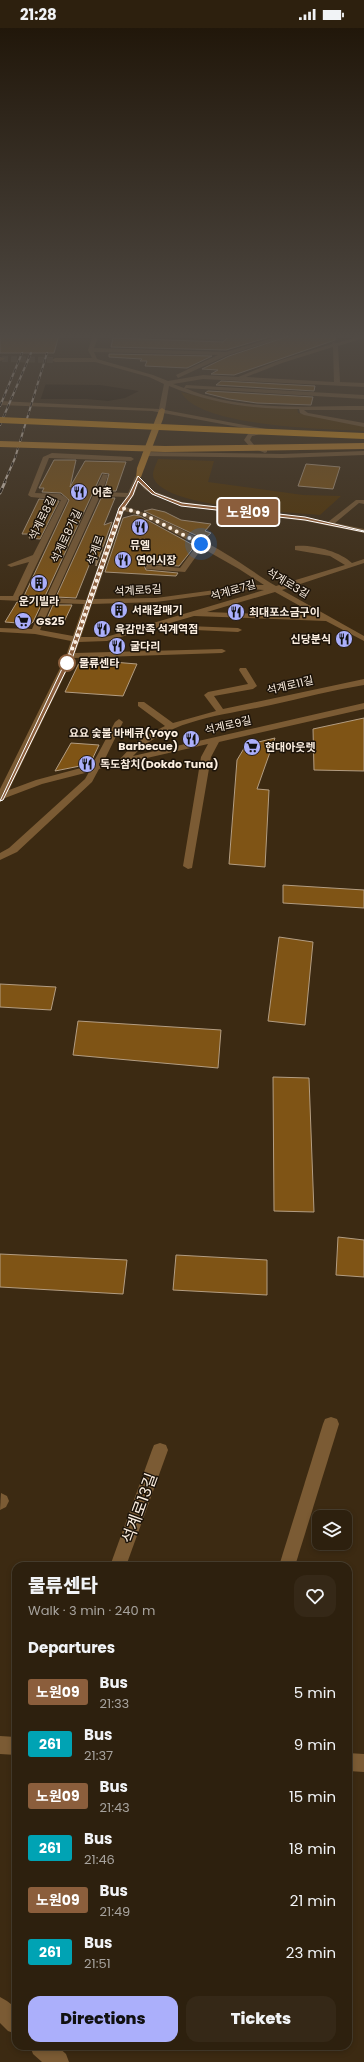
<!DOCTYPE html>
<meta charset="utf-8">
<style>
:root{--surface:#2d200e;--page:#352817;--text:#f1f3f6;--muted:#a7a39e;--line:#483e2e;--accent:#abaffb}
body{margin:0;font-family:Poppins,"Noto Sans KR",sans-serif;background:var(--page);color:var(--text);height:100vh;display:flex;flex-direction:column;font-size:15px;white-space:nowrap}
*{box-sizing:border-box;margin:0}
p{font-size:13px;color:var(--muted)}
.icon{flex:none;width:22px;height:22px;fill:none;stroke:currentColor;stroke-width:2;stroke-linecap:round;stroke-linejoin:round}
.map{position:relative;flex:1;overflow:hidden}
.details{position:absolute;left:12px;top:1534px;width:340px;height:488px;display:flex;flex-direction:column;background:var(--surface);border-radius:12px;box-shadow:0 2px 6px #0003,0 0 0 1px var(--line)}
.details>*{flex:none}
.badge{padding:0 8px;border-radius:3px;font-size:14px;line-height:26px}
.controls{position:absolute;left:312px;top:1482px;display:grid;gap:8px}
.controls a{display:grid;place-items:center;width:40px;height:40px;border-radius:8px;background:var(--surface);box-shadow:0 2px 6px #0003,0 0 0 1px var(--line);font-size:20px}
.you{position:absolute;width:20px;height:20px;margin:-10px;border:3px solid #fff;border-radius:50%;background:#1a73e8;box-shadow:0 0 0 6px #1a73e833}
.map>.badge{position:absolute;translate:-50% -50%;box-shadow:0 0 0 2px #fff}
h2{padding:0 16px;font-size:15px;line-height:36px}
.round{display:grid;place-items:center;flex:none;width:42px;height:42px;border-radius:12px;background:var(--page)}
.overview{display:flex;align-items:center;justify-content:space-between;height:68px;padding:0 16px}
h1{font-size:19px;font-weight:800;line-height:30px}
.cta{display:flex;gap:8px;margin-top:auto;padding:8px 16px}
.cta a{flex:1;height:46px;border-radius:12px;background:var(--accent);color:#111;font-size:16px;font-weight:800;line-height:46px;text-align:center}
.cta a+a{background:var(--page);color:var(--text)}
ul{padding:0;list-style:none}
li{display:flex;align-items:center;gap:12px;height:52px;padding:0 16px}
li div{flex:1}
li b{display:block;font-size:15px}
li em{font-style:normal}
li .badge{min-width:44px;font-weight:700;text-align:center}
.status{display:flex;justify-content:space-between;align-items:center;height:28px;padding:0 20px;background:var(--surface);direction:ltr}
.status svg{height:11px;fill:currentColor}
.map>svg:first-child{display:block}
</style>
<div class="status"><b>21:28</b><svg viewBox="0 0 49 12"><path d="M0 12V9h3v3zM5 12V6h3v6zM10 12V3h3v9zM15 12V0h3v12zM26 1h20v11H26zM47 4h2v5h-2z"/></svg></div>
<div class="map">
<svg width="364" height="2034" viewBox="0 0 364 2034">
<rect width="100%" height="100%" fill="#3c2a12"/>
<g fill="#513201">
<path d="M181,364L234,377L297,380L298,385L364,398V403C327,401 198,399 181,364Z"/>
<path d="M158,431L214,433L208,454L303,467L341,468L320,487C289,484 167,480 154,451C151,445 156,437 158,431Z"/>
</g>
<polygon fill="#201302" points="0,356 100,357 139,363 125,370 108,373 87,371 0,371"/>
<polygon fill="#3c2a12" points="0,354 46,355 40,373 0,373"/>
<g fill="#7f5415" stroke="#b39d82">
<polygon points="0,307 59,307 54,325 0,325"/>
<polygon points="209,307 276,307 226,322 111,319 113,310 223,314 227,310 226,308"/>
<polygon points="292,307 335,307 335,312 234,347 211,346 218,342 202,341 229,328"/>
<polygon points="109,326 212,328 187,340 145,338 147,333 140,333 142,331 109,329"/>
<polygon points="221,353 315,358 314,363 216,357"/>
<polygon points="208,363 313,369 311,377 257,375 229,371 205,365"/>
<polygon points="54,432 76,432 70,459 85,433 126,434 116,463 104,463 109,446 102,445 45,568 24,568 69,472 61,465 42,464 44,460 39,460"/>
<polygon points="306,436 340,439 333,461 298,458"/>
<polygon points="101,470 115,470 104,497 112,494 96,538 96,520 76,570 56,569"/>
<polygon points="39,471 59,473 40,511 29,510 31,506 22,506"/>
<polygon points="152,481 165,484 181,492 211,496 205,503 211,505 204,511 144,483"/>
<polygon points="134,487 140,488 195,518 179,538 149,536 144,537 146,542 178,545 176,548 105,544 123,490"/>
<polygon points="17,574 42,575 33,594 31,596 5,594"/>
<polygon points="53,577 72,577 63,596 45,595"/>
<polygon points="101,633 137,636 123,668 65,664 79,635 99,637"/>
<polygon points="364,690 364,743 314,742 313,701"/>
<polygon points="275,710 257,761 269,762 265,839 229,836 237,732 246,717"/>
<polygon points="71,715 99,717 90,736 55,743"/>
<polygon points="283,857 364,862 364,880 283,875"/>
<polygon points="279,909 313,914 305,997 268,993"/>
<polygon points="0,956 56,959 51,982 0,979"/>
<polygon points="78,993 221,1002 218,1040 73,1027"/>
<polygon points="273,1049 309,1050 314,1184 274,1183"/>
<polygon points="338,1209 364,1212 364,1249 336,1247"/>
<polygon points="0,1226 127,1232 123,1266 0,1259"/>
<polygon points="176,1227 267,1232 267,1267 173,1262"/>
</g>
<g fill="none" stroke-linecap="round" stroke-linejoin="round">
<polyline stroke="#594731" stroke-width="6" stroke-dasharray="6 3" stroke-linecap="butt" points="2,331 55,332"/>
<g fill="#7b5b34" fill-rule="evenodd">
<path d="M93,307H99L94,320L226,324L282,307H291L228,327L178,350L176,347L218,327L94,324L97,331L153,347L168,353L203,347L238,349L278,333L332,316L333,314L337,315L364,307V310L338,318L340,354L364,355V359L203,351L173,356L184,360L186,357L364,367V371L185,360C241,384 305,378 364,378V382H304L308,385L364,395V399L304,387L300,385L299,381C254,381 211,376 169,358L165,382L271,402V404L252,408L250,412L254,417L267,422V424L265,425L250,419L244,412L248,406L260,403L152,383L0,377V373L159,381L164,356L149,349L95,334H55L52,332L55,330H92L88,322ZM333,319L334,354L246,349L282,335Z"/>
<polygon points="138,307 188,307 226,310 223,312"/>
<polygon points="0,329 4,330 5,331 0,333"/>
<polygon points="364,423 364,427 282,430 145,428 142,426 145,424 282,426"/>
<path d="M52,425L131,429L134,431L131,433L49,430L35,465L60,466L68,471L21,569L46,570L103,446L108,447L102,464L128,465L135,449L138,447L148,459L156,464L182,474L305,489L328,494L356,472H364V476L359,475L335,495L364,501V505L305,493L181,478L152,466L144,461L139,455L134,467L126,479C162,489 214,517 245,538C256,545 265,552 276,558L345,537L330,528L295,522V518C311,516 340,523 352,535L364,531V535L282,562L364,608V613L326,593L194,588L163,597L238,600L242,602L238,604L152,600L107,613L79,614L75,625L222,621L226,623L222,625L73,630L9,762L36,752L92,737L115,694L119,691L123,694L103,735L120,731L134,716L151,705L165,698L138,678V674H144L173,695L216,683L204,667L208,664L248,656L239,642L240,640H246L257,658L253,661L214,668L223,681L364,651V657C333,662 302,670 271,677C225,687 168,691 133,728L364,675V681L219,714L211,729L192,840L188,841L183,838L201,729L208,716L99,741L92,754L17,824L0,832V825L9,820L85,751L89,744L42,756L5,770L0,774V761L66,628L71,613L35,606L0,604V600L32,601L44,574L0,572V568H13L29,534L11,539L7,537L33,527L61,472L31,469L28,467L43,429ZM100,468L126,469L119,480L86,572L54,570ZM124,483L141,487L197,517L180,540L149,537H146V541L185,544L202,520L239,541L264,557H252L156,570L94,571ZM252,561L264,562L106,609H81L92,576L156,574ZM275,564L318,588L207,584ZM52,575L84,576L73,608L40,602Z"/>
<polygon points="331,1389 337,1391 339,1396 295,1538 279,1538 323,1396 325,1391"/>
<polygon points="160,1415 166,1417 168,1422 126,1538 110,1538 152,1422 154,1417"/>
<polygon points="1,1465 7,1468 9,1473 6,1479 0,1482"/>
<polygon points="0,1708 16,1709 16,1727 0,1726"/>
<polygon points="348,1725 364,1726 364,1744 348,1743"/>
<polygon points="0,1969 7,1973 16,1980 16,2006 8,2003 0,1995"/>
<polygon points="30,2018 57,2018 66,2026 69,2034 42,2034 33,2026"/>
</g>
<polygon fill="#c78628" fill-rule="evenodd" points="162,380 165,382 163,391 141,449 136,450 137,440 159,382"/>
<g stroke="#e2d4c5" stroke-width="2">
<g id="rail-far1">
<polyline points="0,378 22,325"/>
<polyline points="0,397 31,325"/>
<polyline points="4,455 15,430 47,325"/>
</g>
</g>
<g stroke="#e2d4c5" stroke-width="3">
<polyline id="rail" points="0,465 5,454"/>
</g>
<use href="#rail-far1" stroke="#1d140a" stroke-width="1.5" stroke-dasharray="4.5" stroke-linecap="butt"/>
<use href="#rail" stroke="#1d140a" stroke-width="2" stroke-dasharray="5.5" stroke-linecap="butt"/>
<polyline stroke="#c78628" stroke-width="6" points="0,416 165,421 364,418"/>
<polyline stroke="#e59717" stroke-width="6" points="0,392 364,408"/>
</g>
<linearGradient id="sky" x2="0" y2="1"><stop stop-color="#21170a"/><stop offset="0.52" stop-color="#504a44"/><stop offset="1" stop-color="#504a44" stop-opacity="0"/></linearGradient>
<rect width="364" height="592" fill="url(#sky)"/>
<polygon fill="#8b5e3c" stroke="#fff" points="138,448 155,465 182,475 305,489 364,503 364,504 305,492 181,478 152,466 138,453 133,467 124,480 73,628 3,772 0,773 68,628 119,480 129,467"/>
<g fill="none" stroke-linecap="round" stroke-linejoin="round">
<polyline stroke="#fbeee0" stroke-width="4" stroke-dasharray="0 7.2" points="67,635 64,641 76,612 122,480 143,486 201,516"/>
</g>
<defs>
<g id="restaurant-disc" transform="scale(0.9)"><circle r="9.5" fill="#abaffb" stroke="#1d140a"/><path d="M-5-6h1v4h1v-4h1v4h1v-4h1v5L-1.5 .5V6h-2V.5L-5-1ZM5-6V6H3V1.5H1.5Q1.5-4 5-6Z" fill="#111"/></g>
<g id="building-disc" transform="scale(0.9)"><circle r="9.5" fill="#abaffb" stroke="#1d140a"/><path d="M-4-6H4V6H1V3H-1V6H-4ZM-2.5-4.3h1.7v1.8h-1.7ZM.8-4.3h1.7v1.8H.8ZM-2.5-1h1.7V.8h-1.7ZM.8-1h1.7V.8H.8Z" fill="#111"/></g>
<g id="supermarket-disc" transform="scale(0.9)"><circle r="9.5" fill="#abaffb" stroke="#1d140a"/><path d="M-6-5.5h2.5l.6 2H6L4.5 2H-2.5L-4.4-4H-6ZM-1.5 3.2a1.3 1.3 0 1 0 .1 0ZM3 3.2a1.3 1.3 0 1 0 .1 0Z" fill="#111"/></g>
</defs>
<g fill-rule="evenodd">
<use href="#restaurant-disc" x="79" y="464"/>
<use href="#restaurant-disc" x="140" y="499"/>
<use href="#restaurant-disc" x="123" y="532"/>
<use href="#building-disc" x="39" y="555"/>
<use href="#building-disc" x="119" y="582"/>
<use href="#restaurant-disc" x="236" y="584"/>
<use href="#supermarket-disc" x="23" y="593"/>
<use href="#restaurant-disc" x="102" y="601"/>
<use href="#restaurant-disc" x="344" y="611"/>
<use href="#restaurant-disc" x="117" y="618"/>
<use href="#restaurant-disc" x="191" y="711"/>
<use href="#supermarket-disc" x="252" y="719"/>
<use href="#restaurant-disc" x="87" y="736"/>
</g>
<circle fill="#fff" stroke="#8b5e3c" stroke-width="2" cx="67" cy="635" r="8"/>
<g text-anchor="middle" stroke-width="3" stroke-linejoin="round" paint-order="stroke">
<g font-size="11" font-weight="bold" fill="#fbeee0" stroke="#1d140a" text-anchor="start">
<text x="92" y="468">어촌</text>
<text x="140" y="521" text-anchor="middle">뮤엘</text>
<text x="136" y="536">연어시장</text>
<text x="39" y="577" text-anchor="middle">운기빌라</text>
<text x="132" y="586">서래갈매기</text>
<text x="249" y="588">최대포소금구이</text>
<text x="36" y="597">GS25</text>
<text x="115" y="605">육감만족 석계역점</text>
<text x="331" y="615" text-anchor="end">신당분식</text>
<text x="130" y="622">굴다리</text>
<text x="178" y="709" text-anchor="end">요요 숯불 바베큐(Yoyo<tspan x="178" dy="13">Barbecue)</tspan></text>
<text x="265" y="723">현대아웃렛</text>
<text x="100" y="740">독도참치(Dokdo Tuna)</text>
</g>
<g font-size="11" fill="#fbeee0" stroke="#1d140a">
<text transform="translate(42 490) rotate(-64)" y="4">석계로8길</text>
<text transform="translate(66 508) rotate(-65)" y="4">석계로8가길</text>
<text transform="translate(95 522) rotate(-71)" y="4">석계로</text>
<text transform="translate(288 555) rotate(31)" y="4">석계로3길</text>
<text transform="translate(138 562) rotate(-3)" y="4">석계로5길</text>
<text transform="translate(233 562) rotate(-16)" y="4">석계로7길</text>
<text transform="translate(290 657) rotate(-13)" y="4">석계로11길</text>
<text transform="translate(228 697) rotate(-13)" y="4">석계로9길</text>
</g>
<g font-size="11" font-weight="bold" fill="#fbeee0" stroke="#1d140a" text-anchor="start">
<text x="79" y="639">물류센타</text>
</g>
<g font-size="16" fill="#fbeee0" stroke="#1d140a">
<text transform="translate(139 1480) rotate(-70)" y="6">석계로13길</text>
</g>
</g>
</svg>
<div class="controls">
<a><svg class="icon" aria-label="layers" viewBox="0 0 24 24"><path d="M12 4l9 5-9 5-9-5zM3 14l9 5 9-5"/></svg></a>
</div>
<div class="you" style="left:201px;top:516px"></div>
<b class="badge" style="left:248px;top:484px;background:#8b5e3c;color:#fff">노원09</b>
<section class="details">
<div class="overview"><div><h1>물류센타</h1><p>Walk · 3 min · 240 m</p></div><a class="round"><svg class="icon" aria-label="heart" viewBox="0 0 24 24"><path d="M12 20l-8-8c-3-5 5-10 8-4 3-6 11-1 8 4z"/></svg></a></div>
<h2>Departures</h2>
<ul>
<li><span class="badge" style="background:#8b5e3c;color:#fff">노원09</span><div><b>Bus</b><p>21:33</p></div><em>5 min</em></li>
<li><span class="badge" style="background:#00a3b4;color:#fff">261</span><div><b>Bus</b><p>21:37</p></div><em>9 min</em></li>
<li><span class="badge" style="background:#8b5e3c;color:#fff">노원09</span><div><b>Bus</b><p>21:43</p></div><em>15 min</em></li>
<li><span class="badge" style="background:#00a3b4;color:#fff">261</span><div><b>Bus</b><p>21:46</p></div><em>18 min</em></li>
<li><span class="badge" style="background:#8b5e3c;color:#fff">노원09</span><div><b>Bus</b><p>21:49</p></div><em>21 min</em></li>
<li><span class="badge" style="background:#00a3b4;color:#fff">261</span><div><b>Bus</b><p>21:51</p></div><em>23 min</em></li>
</ul>
<div class="cta"><a>Directions</a><a>Tickets</a></div>
</section>
</div>
